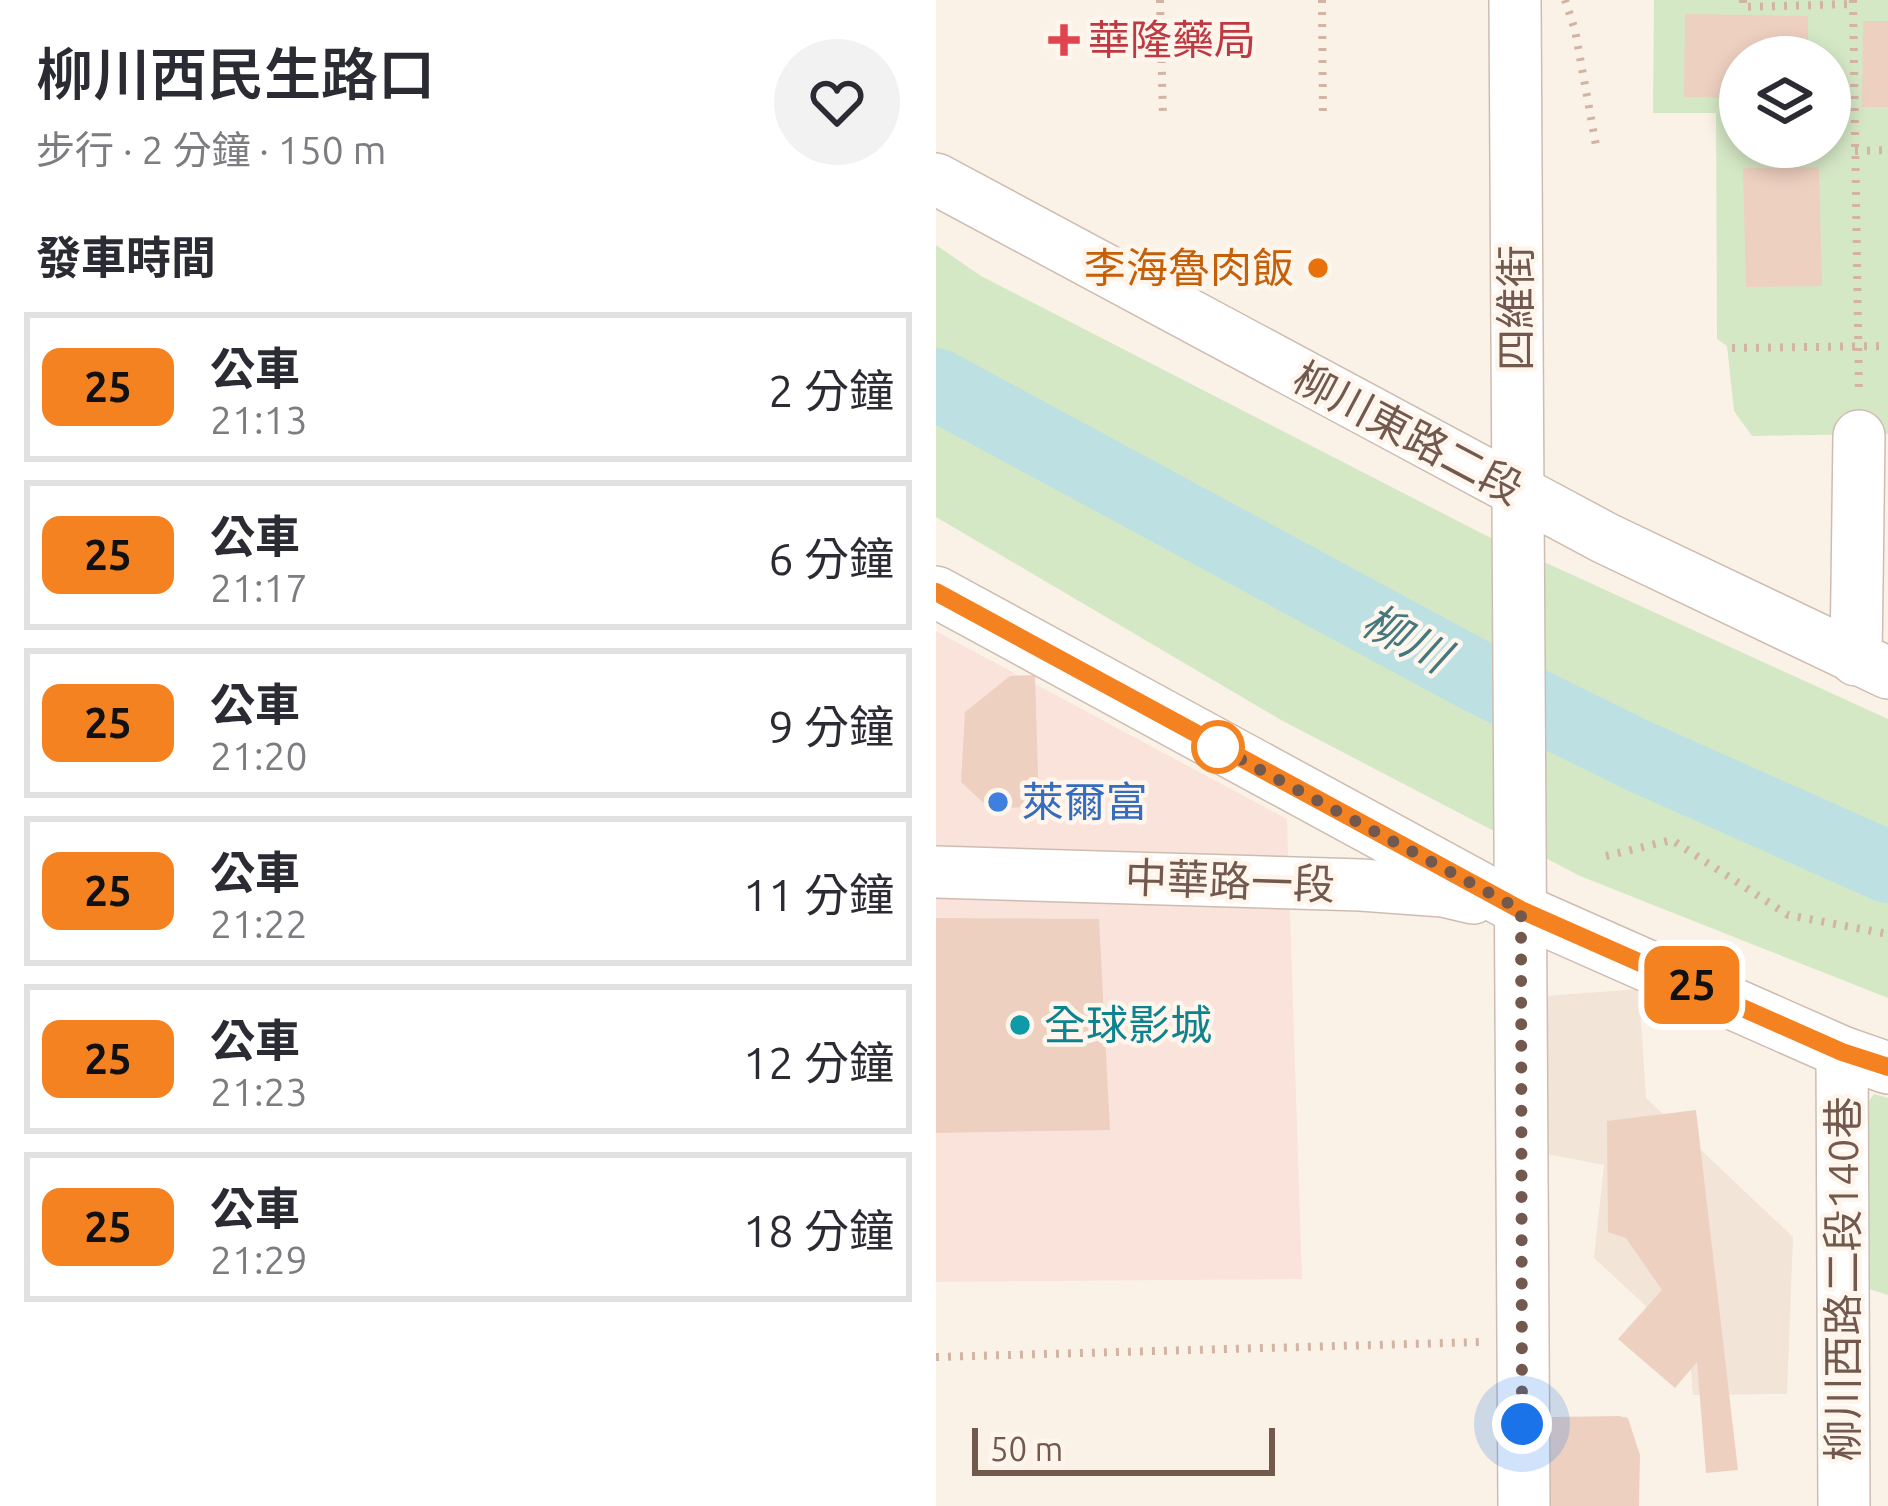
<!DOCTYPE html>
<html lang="zh-TW">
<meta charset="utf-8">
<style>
:root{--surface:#fff;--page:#f2f2f3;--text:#2b2b33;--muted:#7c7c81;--line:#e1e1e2}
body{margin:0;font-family:Ubuntu,"Noto Sans TC",sans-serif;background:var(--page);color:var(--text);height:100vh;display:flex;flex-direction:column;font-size:45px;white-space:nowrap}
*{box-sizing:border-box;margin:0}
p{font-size:39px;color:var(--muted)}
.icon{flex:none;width:66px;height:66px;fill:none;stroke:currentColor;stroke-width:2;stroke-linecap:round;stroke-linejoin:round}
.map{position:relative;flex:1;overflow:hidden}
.sheet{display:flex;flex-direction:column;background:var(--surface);width:936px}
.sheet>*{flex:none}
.badge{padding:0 24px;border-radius:18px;font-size:42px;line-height:78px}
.fabs{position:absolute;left:783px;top:36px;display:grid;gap:24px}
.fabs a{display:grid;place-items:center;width:132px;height:132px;border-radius:50%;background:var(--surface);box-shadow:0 6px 18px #0003;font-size:60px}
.scale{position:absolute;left:36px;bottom:30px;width:303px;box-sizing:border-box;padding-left:12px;border:6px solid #73584d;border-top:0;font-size:33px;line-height:42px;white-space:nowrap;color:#73584d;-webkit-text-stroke:9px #fef6ed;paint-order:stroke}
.you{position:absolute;width:60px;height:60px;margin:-30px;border:9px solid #fff;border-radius:50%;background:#1a73e8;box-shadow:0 0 0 18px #1a73e833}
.map>.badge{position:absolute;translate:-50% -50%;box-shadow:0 0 0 6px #fff}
h2{padding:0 36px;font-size:45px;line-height:108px}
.round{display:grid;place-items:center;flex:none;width:126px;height:126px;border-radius:63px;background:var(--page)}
.headline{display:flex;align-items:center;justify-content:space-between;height:204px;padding:0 36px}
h1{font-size:57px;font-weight:600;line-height:90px}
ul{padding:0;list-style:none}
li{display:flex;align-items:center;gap:36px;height:150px;margin:0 24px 18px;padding:0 12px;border:6px solid var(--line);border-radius:0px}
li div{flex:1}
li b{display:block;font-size:45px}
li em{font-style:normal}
li .badge{min-width:132px;font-weight:700;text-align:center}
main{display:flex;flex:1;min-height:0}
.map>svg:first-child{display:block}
</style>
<main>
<section class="sheet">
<div class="headline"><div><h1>柳川西民生路口</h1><p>步行 · 2 分鐘 · 150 m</p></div><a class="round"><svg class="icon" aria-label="heart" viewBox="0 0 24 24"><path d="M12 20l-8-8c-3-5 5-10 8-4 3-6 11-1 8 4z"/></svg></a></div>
<h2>發車時間</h2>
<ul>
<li><span class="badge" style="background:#f58220;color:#111">25</span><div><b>公車</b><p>21:13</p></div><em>2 分鐘</em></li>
<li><span class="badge" style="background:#f58220;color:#111">25</span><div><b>公車</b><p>21:17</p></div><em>6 分鐘</em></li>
<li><span class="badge" style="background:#f58220;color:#111">25</span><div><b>公車</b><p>21:20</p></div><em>9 分鐘</em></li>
<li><span class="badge" style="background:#f58220;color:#111">25</span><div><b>公車</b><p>21:22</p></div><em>11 分鐘</em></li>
<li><span class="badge" style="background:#f58220;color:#111">25</span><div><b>公車</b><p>21:23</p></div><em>12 分鐘</em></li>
<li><span class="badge" style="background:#f58220;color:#111">25</span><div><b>公車</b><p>21:29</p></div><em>18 分鐘</em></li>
</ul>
</section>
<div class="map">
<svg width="952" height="1506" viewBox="0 0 952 1506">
<rect width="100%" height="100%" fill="#fbf2e7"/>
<polygon fill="#f2e4d6" points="703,989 710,1098 857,1237 851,1394 757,1395 747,1283 712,1308 658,1258 668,1165 611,1154 611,996"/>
<polygon fill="#fae3db" points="0,631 351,819 366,1279 0,1282"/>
<g fill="#d5e8c6" fill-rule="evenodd">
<path d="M718,0H952V434L816,436L798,411L791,346L781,339L780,113H717ZM804,57H894V147H804Z"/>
<polygon points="0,245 45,276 549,535 952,719 952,998 644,876 345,720 0,517"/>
<polygon points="938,1094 952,1098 952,1295 917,1284 916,1125"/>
</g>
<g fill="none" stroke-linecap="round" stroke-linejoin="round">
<polyline stroke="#bde0e3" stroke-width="72" points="0,384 546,679 705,757 952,867"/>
</g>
<g fill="#eed0c0">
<polygon points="749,14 872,16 872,57 804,57 804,98 748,97"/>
<polygon points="927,21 952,21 952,107 926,107"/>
<polygon points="883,167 886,286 810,287 807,168"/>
<polygon points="99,675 103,807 53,808 25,782 29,712 74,676"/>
<polygon points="0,918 163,919 174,1130 0,1133"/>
<polygon points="760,1110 802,1470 770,1473 761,1362 739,1388 682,1339 726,1290 690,1238 672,1232 671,1121"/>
<polygon points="683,1416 692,1418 704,1455 703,1506 615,1506 608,1435 616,1432 616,1417"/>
</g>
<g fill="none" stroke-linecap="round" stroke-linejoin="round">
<g stroke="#cebcb1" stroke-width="54">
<g id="minor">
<polyline points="579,0 588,1506"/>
<polyline points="0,179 669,538 952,673"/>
<polyline points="0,592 585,910 906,1052 952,1068"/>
<polyline points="920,660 923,436"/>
<polyline points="0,872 425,885 507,891 537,898"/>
<polyline points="906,1052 908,1506"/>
</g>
</g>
<g stroke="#d3b4a3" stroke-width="8" stroke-dasharray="3 9" stroke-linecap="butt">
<polyline points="224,0 227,116"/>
<polyline points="386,0 387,116"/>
<polyline points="629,0 639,30 661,151"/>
<polyline points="807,0 807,7 917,4"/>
<polyline points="917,0 923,393"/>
<polyline points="919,151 952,150"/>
<polyline points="796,348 952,346"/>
<polyline points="670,856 736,840 852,915 952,934"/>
<polyline points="0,1357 547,1342"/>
</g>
<use href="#minor" stroke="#fff" stroke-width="51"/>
</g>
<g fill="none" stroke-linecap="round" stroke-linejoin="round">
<g stroke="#fff" stroke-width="27">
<polyline id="line" points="0,592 585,910 906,1052 952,1067"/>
</g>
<use href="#line" stroke="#f58220" stroke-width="18"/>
<polyline stroke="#73584d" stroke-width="12" stroke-dasharray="0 21.6" points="282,747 265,738 585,910 586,1424"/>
</g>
<path fill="#e0444e" stroke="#fef6ed" stroke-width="4.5" d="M122 22h12v12h12v12h-12v12h-12v-12h-12v-12h12z"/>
<circle fill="#e8710a" stroke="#fef6ed" stroke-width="4.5" cx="382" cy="268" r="12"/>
<circle fill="#fff" stroke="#f58220" stroke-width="6" cx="282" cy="747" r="24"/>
<circle fill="#3f7fe0" stroke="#fef6ed" stroke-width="4.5" cx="62" cy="802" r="12"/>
<circle fill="#0f9aa8" stroke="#fef6ed" stroke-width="4.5" cx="84" cy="1025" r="12"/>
<g text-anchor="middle" stroke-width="9" stroke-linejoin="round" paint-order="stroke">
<g font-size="42" fill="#be3a42" stroke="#fef6ed" text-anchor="start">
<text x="152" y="55">華隆藥局</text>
</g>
<g font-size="42" fill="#c56008" stroke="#fef6ed" text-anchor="end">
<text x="358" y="283">李海魯肉飯</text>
</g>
<g font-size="42" fill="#73584d" stroke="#fef6ed">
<text transform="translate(580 308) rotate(-90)" y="15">四維街</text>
<text transform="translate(472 433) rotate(28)" y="15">柳川東路二段</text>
<text transform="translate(294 881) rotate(2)" y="15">中華路一段</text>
<text transform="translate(907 1279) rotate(-90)" y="15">柳川西路二段140巷</text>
</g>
<g font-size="42" fill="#366cbe" stroke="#fef6ed" text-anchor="start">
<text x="86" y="817">萊爾富</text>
</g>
<g font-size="42" fill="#0d838f" stroke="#fef6ed" text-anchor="start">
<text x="108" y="1040">全球影城</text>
</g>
<g font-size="45" font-style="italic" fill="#45777e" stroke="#fef6ed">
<text transform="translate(470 638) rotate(28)" y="16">柳川</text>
</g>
</g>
</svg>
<div class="fabs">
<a><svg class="icon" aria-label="layers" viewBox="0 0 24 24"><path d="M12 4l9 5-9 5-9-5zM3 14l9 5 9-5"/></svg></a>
</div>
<div class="scale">50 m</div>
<div class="you" style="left:586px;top:1424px"></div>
<b class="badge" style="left:756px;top:985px;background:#f58220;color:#111">25</b>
</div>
</main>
